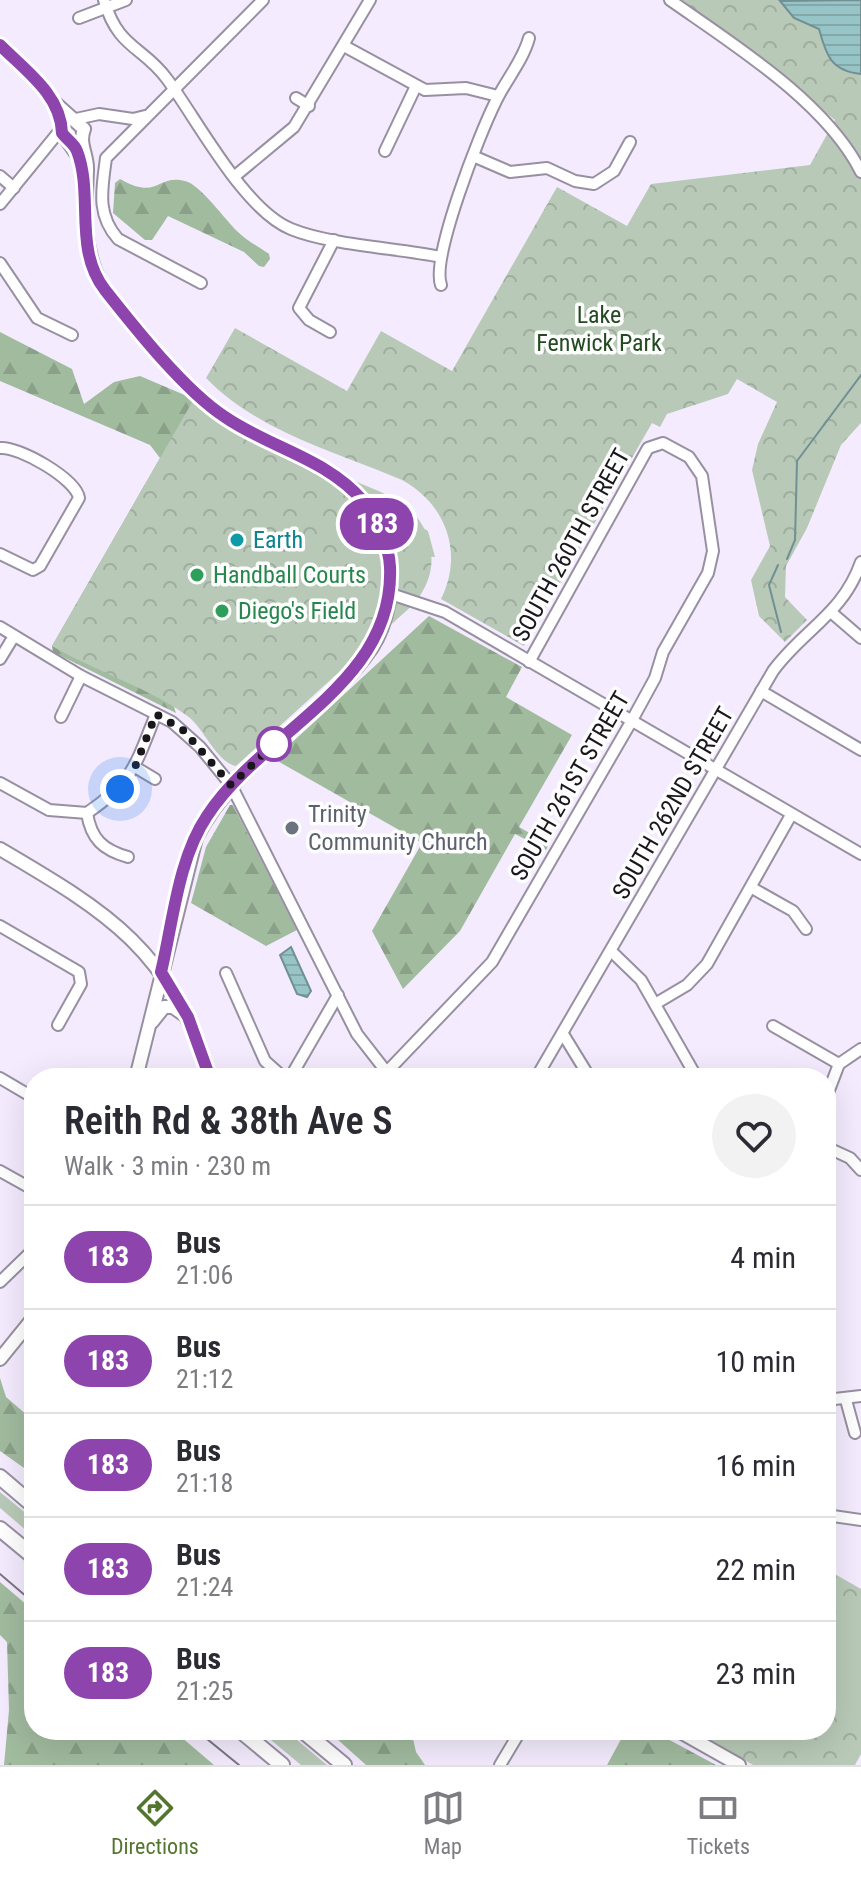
<!DOCTYPE html>
<meta charset="utf-8">
<style>
:root{--surface:#fff;--page:#f2f2f3;--text:#2b2b33;--muted:#7c7c81;--line:#e1e1e2;--accent:#53762e}
body{margin:0;font-family:"Roboto Condensed",sans-serif;background:var(--page);color:var(--text);height:100vh;display:flex;flex-direction:column;font-size:30px;white-space:nowrap}
*{box-sizing:border-box;margin:0}
p{font-size:26px;color:var(--muted)}
.icon{flex:none;width:44px;height:44px;fill:none;stroke:currentColor;stroke-width:2;stroke-linecap:round;stroke-linejoin:round}
.map{position:relative;flex:1;overflow:hidden}
.drawer{position:absolute;left:24px;top:1068px;width:812px;height:672px;display:flex;flex-direction:column;background:var(--surface);border-radius:32px;box-shadow:0 8px 32px #0002}
.drawer>*{flex:none}
.badge{padding:0 16px;border-radius:26px;font-size:28px;line-height:52px}
.you{position:absolute;width:40px;height:40px;margin:-20px;border:6px solid #fff;border-radius:50%;background:#1a73e8;box-shadow:0 0 0 12px #1a73e833}
.map>.badge{position:absolute;translate:-50% -50%;box-shadow:0 0 0 4px #fff}
.round{display:grid;place-items:center;flex:none;width:84px;height:84px;border-radius:42px;background:var(--page)}
.headline{display:flex;align-items:center;justify-content:space-between;height:136px;padding:0 40px}
h1{font-size:38px;font-weight:600;line-height:60px}
ul{padding:0;list-style:none}
li{display:flex;align-items:center;gap:24px;height:104px;padding:0 40px;border-top:2px solid var(--line)}
li div{flex:1}
li b{display:block;font-size:30px}
li em{font-style:normal}
li .badge{min-width:88px;font-weight:700;text-align:center}
.tabs{display:flex;justify-content:space-around;align-items:center;height:112px;border-top:2px solid var(--line);background:var(--surface);font-size:22px;color:var(--muted)}
.tabs a{display:grid;justify-items:center;gap:4px}
.tabs .current{color:var(--accent)}
.map>svg:first-child{display:block}
</style>
<div class="map">
<svg width="861" height="1765" viewBox="0 0 861 1765">
<defs>
<pattern id="grass-tufts" width="24" height="20" patternUnits="userSpaceOnUse" patternTransform="scale(2)"><rect width="24" height="20" fill="#b8cab7"/><path d="M3 7l-1-3M5 7V3M7 7l1-3M15 17l-1-3M17 17v-4M19 17l1-3" fill="none" stroke="#9ead9d"/></pattern>
<pattern id="forest-firs" width="22" height="20" patternUnits="userSpaceOnUse" patternTransform="scale(2)"><rect width="22" height="20" fill="#a1bb9f"/><path d="M5 1l3.5 6h-7zM16 11l3.5 6h-7z" fill="#8aa088"/></pattern>
<pattern id="park-crowns" width="20" height="18" patternUnits="userSpaceOnUse" patternTransform="scale(2)"><rect width="20" height="18" fill="#b8cab7"/><path d="M2 6a3 3 0 1 1 6 0M12 15a3 3 0 1 1 6 0" fill="none" stroke="#9ead9d"/></pattern>
<pattern id="water-rules" width="6" height="5" patternUnits="userSpaceOnUse" patternTransform="scale(2)"><rect width="6" height="5" fill="#97c5c7"/><path d="M0 2.5h6" fill="none" stroke="#82a8aa"/></pattern>
</defs>
<rect width="100%" height="100%" fill="#f4ecfe"/>
<g fill="url(#grass-tufts)">
<polygon points="0,1492 34,1520 34,1537 0,1508"/>
<polygon points="259,1730 285,1730 327,1765 301,1765"/>
</g>
<g fill="url(#forest-firs)">
<path d="M120,179C159,201 156,174 185,181C200,184 226,221 238,232C247,241 259,247 269,254L270,259L264,267L259,266L244,252L168,216L152,240H145L113,213L115,183Z"/>
<polygon points="0,332 72,369 84,404 114,382 140,376 194,399 222,425 269,449 167,686 176,713 53,652 52,646 160,458 150,445 0,381"/>
<polygon points="429,616 522,667 506,697 572,735 519,827 549,844 546,850 515,834 460,931 403,989 372,931 422,843 274,759"/>
<polygon points="230,805 233,805 297,930 266,946 191,903 206,847"/>
<polygon points="0,1378 6,1397 34,1421 34,1475 0,1451"/>
<polygon points="0,1582 34,1611 34,1730 173,1730 214,1765 4,1765 9,1710 7,1642 0,1635"/>
<polygon points="327,1730 411,1730 416,1752 425,1765 366,1765"/>
<polygon points="626,1730 651,1730 716,1765 607,1765"/>
</g>
<g fill="url(#park-crowns)">
<path d="M682,0H861V423L841,445L807,528L786,566L785,597L807,620L785,642L759,616L751,580L770,546L752,470L758,444L777,402L737,379L728,394L667,414L660,427L652,423L524,646L441,599C464,553 446,504 402,480C336,452 257,431 206,378L235,328L347,391L381,331L452,371L557,187L627,226L651,184L810,165L835,120Z"/>
<path d="M194,399C240,444 303,465 361,493L347,478C382,493 419,502 429,542C435,565 430,582 416,602L236,766C218,763 204,730 190,718C158,692 91,669 52,646Z"/>
<polygon points="826,1569 861,1589 861,1754 855,1765 753,1765 692,1730 826,1730"/>
</g>
<g fill="#b8cab7">
<polygon points="420,526 428,531 435,557 418,556 403,542 405,534"/>
<polygon points="332,571 350,580 334,608 317,599"/>
<polygon points="209,594 242,610 235,627 202,611"/>
<polygon points="843,1603 861,1613 861,1715 857,1716 826,1698 826,1628"/>
</g>
<g fill="url(#water-rules)" stroke="#719094" stroke-width="2">
<path d="M861,0V74C831,71 826,55 819,29L794,18L780,1Z"/>
<polygon points="291,947 311,991 307,997 297,994 280,955"/>
</g>
<g fill="none" stroke-linecap="round" stroke-linejoin="round">
<g stroke="#719094" stroke-width="2">
<polyline points="787,559 795,540 797,461 861,375"/>
<polyline points="778,565 769,585 781,632"/>
</g>
<g stroke="#9890a1" stroke-width="14">
<g id="minor">
<path d="M104,0C118,49 143,46 167,79C198,121 244,210 291,229C330,245 397,248 441,257"/>
<path d="M670,0C734,45 826,102 861,172"/>
<polyline points="79,18 126,0"/>
<polyline points="344,46 425,90 466,88 498,96"/>
<polyline points="296,98 309,106"/>
<polyline points="76,119 99,114 133,119 145,116"/>
<polyline points="385,151 416,86"/>
<polyline points="473,156 510,172 547,168 575,181 594,184 614,171 630,142"/>
<polyline points="0,176 14,188"/>
<polyline points="235,176 294,127 370,0"/>
<polyline points="0,204 62,128"/>
<polyline points="0,263 37,318 72,335"/>
<path d="M201,283L118,239C96,214 102,189 106,158L263,0"/>
<path d="M441,285C431,257 480,133 495,103C505,81 523,61 529,38"/>
<polyline points="330,332 309,320 299,308 334,240"/>
<path d="M0,448C19,446 76,479 79,498L40,566L33,570L0,554"/>
<polyline points="391,594 445,612 861,854"/>
<polyline points="832,613 861,638"/>
<polyline points="0,627 81,676 172,722 200,747 231,785 357,1034 385,1070 399,1078"/>
<polyline points="0,659 14,636"/>
<polyline points="761,691 861,750"/>
<polyline points="61,717 81,676"/>
<polyline points="135,767 155,779"/>
<polyline points="0,783 49,810 87,813"/>
<path d="M87,813C133,782 136,764 156,714"/>
<path d="M87,813C91,839 103,850 128,857"/>
<polyline points="752,888 793,911 806,929"/>
<polyline points="0,926 79,972 81,984 58,1025"/>
<polyline points="611,951 641,980 697,1078"/>
<polyline points="226,973 265,1061 284,1078"/>
<polyline points="655,1004 687,985 707,964 791,815"/>
<polyline points="773,1026 839,1064"/>
<polyline points="563,1034 590,1078"/>
<polyline points="0,1078 34,1098"/>
<polyline points="290,1078 338,995"/>
<polyline points="381,1078 492,962 631,722 655,678 663,652 708,573 713,551 702,476 689,457 663,443 648,448 529,662"/>
<path d="M536,1078L773,671C803,630 843,614 861,562"/>
<polyline points="826,1098 839,1064 861,1049"/>
<polyline points="826,1147 850,1158 861,1170"/>
<polyline points="0,1171 34,1190"/>
<polyline points="0,1282 34,1249"/>
<polyline points="826,1400 861,1396"/>
<polyline points="846,1400 855,1433"/>
<polyline points="826,1515 861,1520"/>
<polyline points="500,1765 521,1730"/>
</g>
</g>
<g stroke="#9890a1" stroke-width="16">
<g id="major">
<path d="M0,45C26,71 61,95 62,133L78,156"/>
<path d="M55,103L84,129C78,145 88,154 87,171C85,213 82,247 102,286C137,328 178,383 222,415C289,464 383,468 390,572C392,601 384,634 365,657C314,723 235,761 196,838L136,1078"/>
<path d="M0,849C109,913 171,950 210,1078"/>
<polyline points="152,1022 164,1007 173,1007 183,1014"/>
<polyline points="0,1359 34,1317"/>
<polyline points="677,1730 739,1765"/>
</g>
</g>
<g stroke="#9890a1" stroke-width="18">
<g id="highway">
<polyline points="0,1477 34,1506"/>
<polyline points="0,1529 34,1557"/>
<polyline points="240,1730 282,1765"/>
<polyline points="302,1730 344,1765"/>
</g>
</g>
<use href="#minor" stroke="#fff" stroke-width="10"/>
<use href="#major" stroke="#fff" stroke-width="12"/>
<use href="#highway" stroke="#fff" stroke-width="14"/>
<g stroke="#7a7580" stroke-width="2">
<polyline points="0,1574 34,1603"/>
<polyline points="196,1730 239,1765"/>
</g>
</g>
<g fill="none" stroke-linecap="round" stroke-linejoin="round">
<g stroke="#fff" stroke-width="18">
<path id="line" d="M0,45C26,71 61,95 62,133C67,140 74,143 77,151C94,195 73,249 105,290C135,328 185,391 225,417C270,448 326,458 363,501C377,518 389,545 390,567C395,684 264,729 207,816C178,859 173,922 161,972L188,1017L210,1078"/>
</g>
<use href="#line" stroke="#8e44ad" stroke-width="12"/>
<polyline stroke="#19161c" stroke-width="8" stroke-dasharray="0 14.4" points="120,789 135,767 156,714 183,730 231,785 274,744"/>
</g>
<circle fill="#0f9aa8" stroke="#fdfdfd" stroke-width="3" cx="237" cy="540" r="8"/>
<g fill="#2e9e5b" stroke="#fdfdfd" stroke-width="3">
<circle cx="197" cy="575" r="8"/>
<circle cx="222" cy="611" r="8"/>
</g>
<circle fill="#fff" stroke="#8e44ad" stroke-width="4" cx="274" cy="744" r="16"/>
<circle fill="#6b7280" stroke="#fdfdfd" stroke-width="3" cx="292" cy="828" r="8"/>
<g text-anchor="middle" stroke-width="7" stroke-linejoin="round" paint-order="stroke">
<g font-size="24" fill="#244a22" stroke="#fdfdfd">
<text x="599" y="323">Lake<tspan x="599" dy="28">Fenwick Park</tspan></text>
</g>
<g font-size="24" fill="#0d838f" stroke="#fdfdfd" text-anchor="start">
<text x="253" y="548">Earth</text>
</g>
<g font-size="24" fill="#19161c" stroke="#fdfdfd">
<text transform="translate(571 545) rotate(-61)" y="8">SOUTH 260TH STREET</text>
<text transform="translate(570 786) rotate(-60)" y="8">SOUTH 261ST STREET</text>
<text transform="translate(673 803) rotate(-60)" y="8">SOUTH 262ND STREET</text>
</g>
<g font-size="24" fill="#27864d" stroke="#fdfdfd" text-anchor="start">
<text x="213" y="583">Handball Courts</text>
<text x="238" y="619">Diego's Field</text>
</g>
<g font-size="24" fill="#5b616d" stroke="#fdfdfd" text-anchor="start">
<text x="308" y="822">Trinity<tspan x="308" dy="28">Community Church</tspan></text>
</g>
</g>
</svg>
<div class="you" style="left:120px;top:789px"></div>
<b class="badge" style="left:377px;top:524px;background:#8e44ad;color:#fff">183</b>
<section class="drawer">
<div class="headline"><div><h1>Reith Rd &amp; 38th Ave S</h1><p>Walk · 3 min · 230 m</p></div><a class="round"><svg class="icon" aria-label="heart" viewBox="0 0 24 24"><path d="M12 20l-8-8c-3-5 5-10 8-4 3-6 11-1 8 4z"/></svg></a></div>
<ul>
<li><span class="badge" style="background:#8e44ad;color:#fff">183</span><div><b>Bus</b><p>21:06</p></div><em>4 min</em></li>
<li><span class="badge" style="background:#8e44ad;color:#fff">183</span><div><b>Bus</b><p>21:12</p></div><em>10 min</em></li>
<li><span class="badge" style="background:#8e44ad;color:#fff">183</span><div><b>Bus</b><p>21:18</p></div><em>16 min</em></li>
<li><span class="badge" style="background:#8e44ad;color:#fff">183</span><div><b>Bus</b><p>21:24</p></div><em>22 min</em></li>
<li><span class="badge" style="background:#8e44ad;color:#fff">183</span><div><b>Bus</b><p>21:25</p></div><em>23 min</em></li>
</ul>
</section>
</div>
<nav class="tabs">
<a class="current"><svg class="icon" aria-label="directions" viewBox="0 0 24 24"><path d="M12 3l9 9-9 9-9-9zM9 14v-3h6M13 9l2 2-2 2"/></svg>Directions</a>
<a><svg class="icon" aria-label="map" viewBox="0 0 24 24"><path d="M3 6l6-2 6 2 6-2v14l-6 2-6-2-6 2zM9 4v14M15 6v14"/></svg>Map</a>
<a><svg class="icon" aria-label="tickets" viewBox="0 0 24 24"><path d="M3 7h18v10H3zM15 7v10"/></svg>Tickets</a>
</nav>
